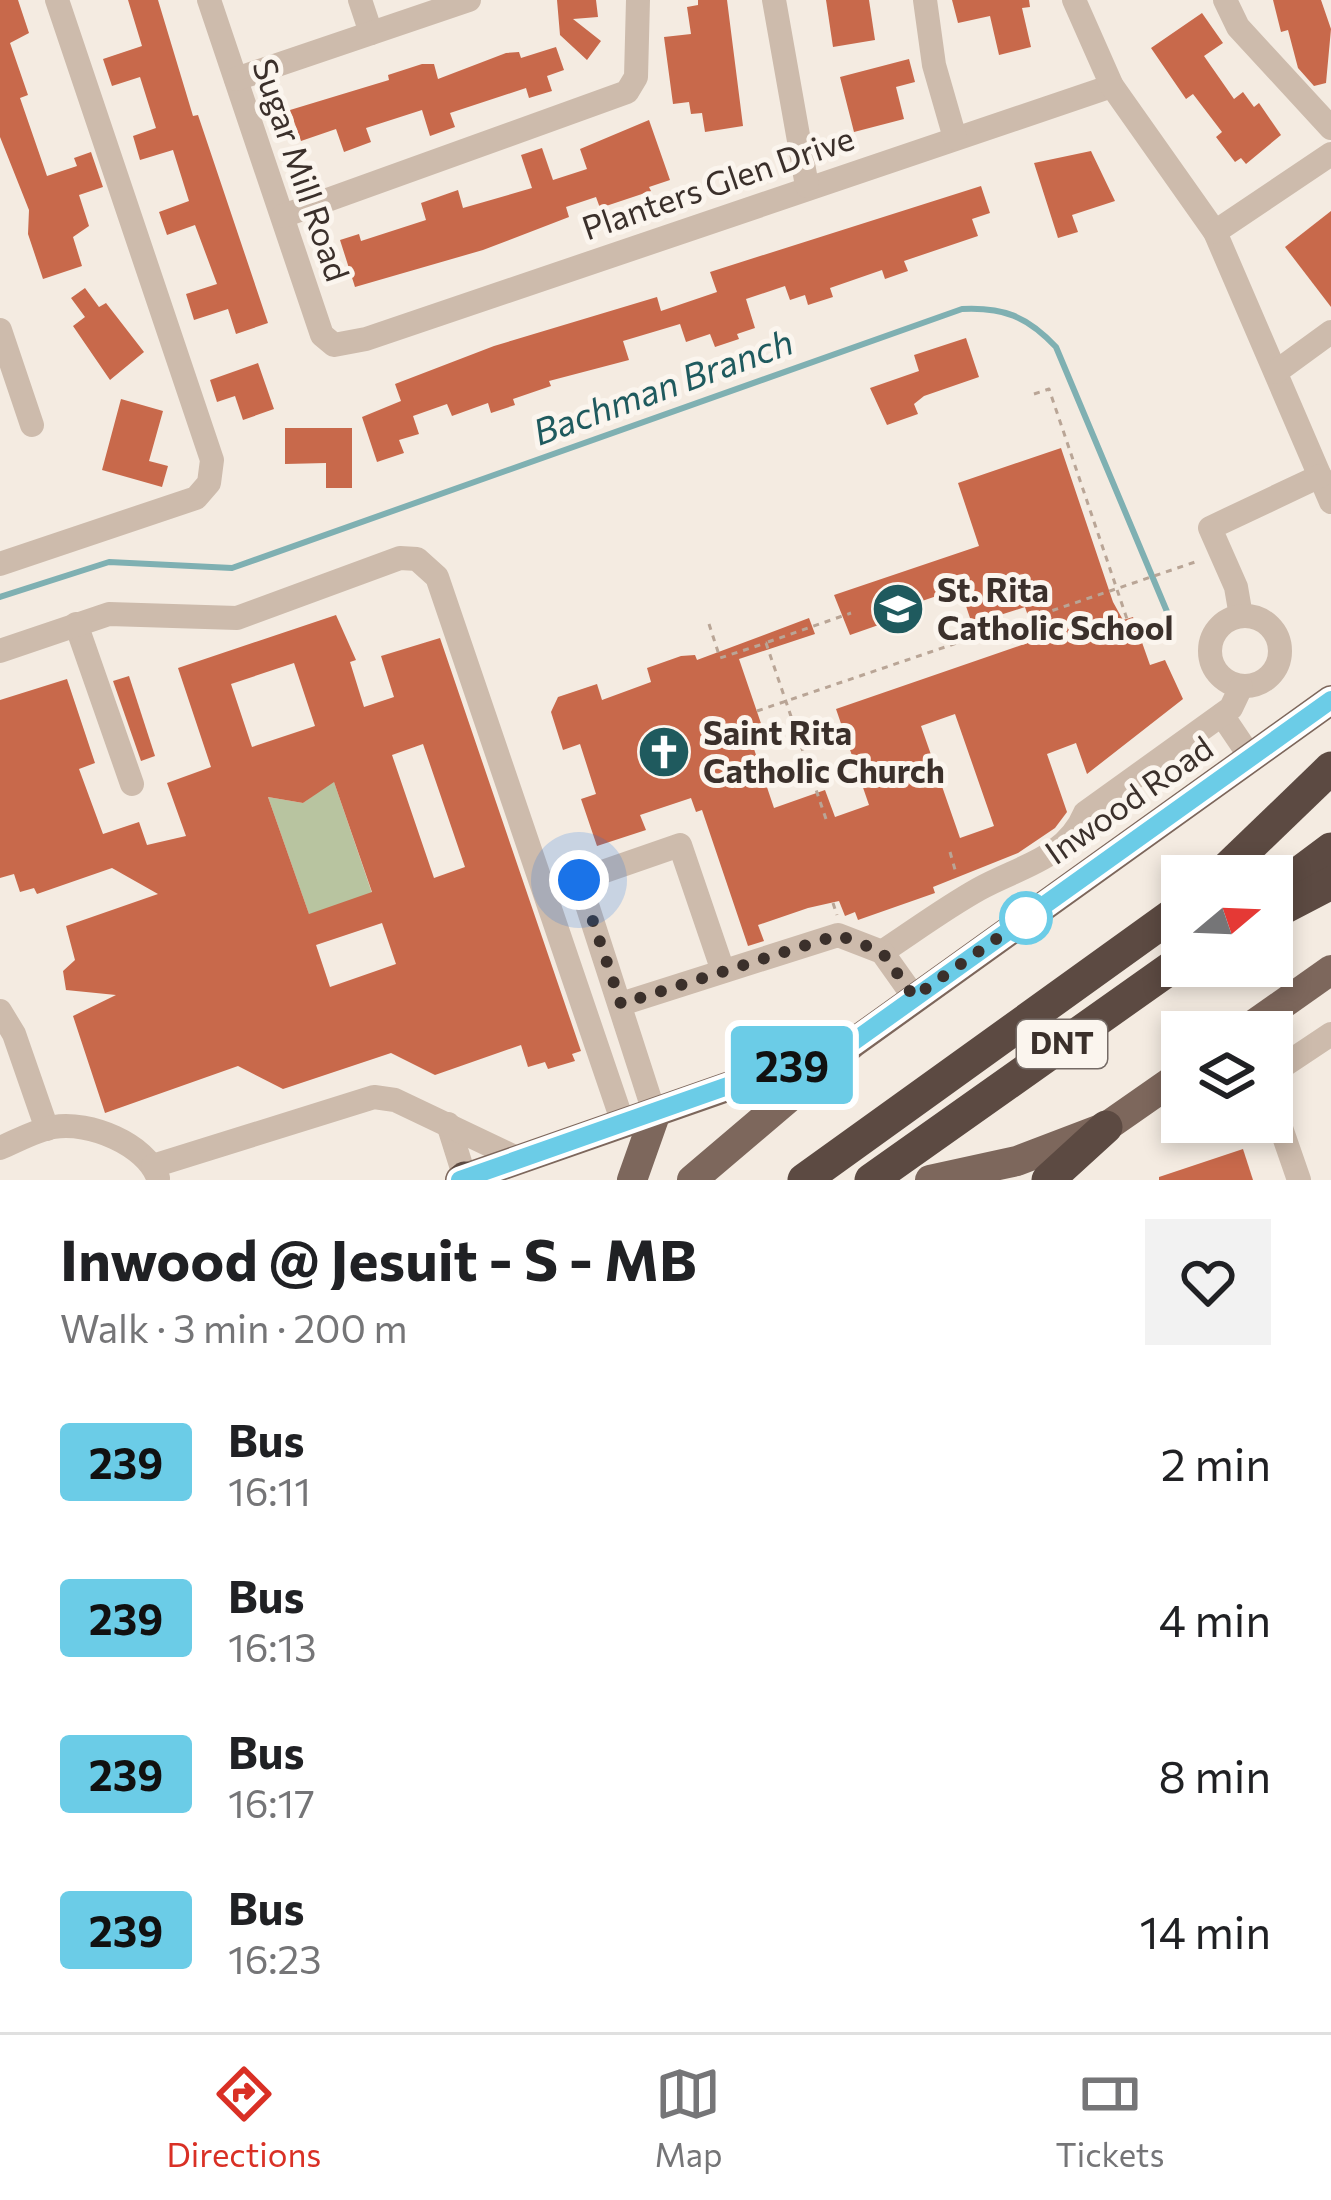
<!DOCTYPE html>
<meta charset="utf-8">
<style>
:root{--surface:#fff;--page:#f2f2f2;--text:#202124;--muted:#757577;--line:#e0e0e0;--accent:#d93025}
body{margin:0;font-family:Commissioner,sans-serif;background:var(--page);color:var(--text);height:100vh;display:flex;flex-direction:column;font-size:45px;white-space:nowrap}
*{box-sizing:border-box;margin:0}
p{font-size:39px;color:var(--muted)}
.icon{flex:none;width:66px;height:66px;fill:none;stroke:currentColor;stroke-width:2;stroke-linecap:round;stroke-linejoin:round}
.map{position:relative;height:1180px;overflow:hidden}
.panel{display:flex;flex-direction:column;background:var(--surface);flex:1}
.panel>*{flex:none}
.badge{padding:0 24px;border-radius:9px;font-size:42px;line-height:78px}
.needle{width:78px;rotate:71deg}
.buttons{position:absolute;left:1161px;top:855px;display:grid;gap:24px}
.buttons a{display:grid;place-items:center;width:132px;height:132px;border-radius:0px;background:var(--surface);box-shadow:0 6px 18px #0003;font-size:60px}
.you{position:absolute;width:60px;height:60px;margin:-30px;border:9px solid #fff;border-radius:50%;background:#1a73e8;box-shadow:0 0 0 18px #1a73e833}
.map>.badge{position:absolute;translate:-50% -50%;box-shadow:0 0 0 6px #fff}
.round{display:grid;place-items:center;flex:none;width:126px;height:126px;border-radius:0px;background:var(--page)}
.overview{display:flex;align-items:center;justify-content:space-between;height:204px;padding:0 60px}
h1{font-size:57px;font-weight:700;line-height:90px}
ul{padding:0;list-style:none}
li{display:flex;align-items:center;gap:36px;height:156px;padding:0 60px}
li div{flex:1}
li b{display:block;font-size:45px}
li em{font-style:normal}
li .badge{min-width:132px;font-weight:700;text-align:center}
.menu{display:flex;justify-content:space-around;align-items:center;height:168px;border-top:3px solid var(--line);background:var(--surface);font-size:33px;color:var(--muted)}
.menu a{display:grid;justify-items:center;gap:6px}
.menu .selected{color:var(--accent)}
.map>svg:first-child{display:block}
</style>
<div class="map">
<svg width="1331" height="1180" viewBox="0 0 1331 1180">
<rect width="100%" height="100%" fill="#f4ebe1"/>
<polygon fill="#b8c4a0" points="332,776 373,896 310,917 268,797 303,803 314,795 316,781"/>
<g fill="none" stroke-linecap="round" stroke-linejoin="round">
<path stroke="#7fb0b2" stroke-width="6" d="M0,597L109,562L232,568L962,309C1003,307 1027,316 1056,347L1168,614"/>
</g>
<g fill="#c8694b" fill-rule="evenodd">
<polygon points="0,0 18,0 29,33 10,43 28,95 20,98 47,176 77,166 74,158 91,152 103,187 79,195 89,226 73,237 82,266 43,279 28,234 29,210 0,137"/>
<polygon points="128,0 158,0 193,116 198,115 268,323 236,334 228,309 194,320 186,294 217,284 195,225 167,235 159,212 189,201 173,150 140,160 133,136 156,128 140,77 112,86 103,59 142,46"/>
<polygon points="557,0 596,0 598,17 573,19 601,41 587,60 560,35"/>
<polygon points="698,0 727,0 743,126 705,132 702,113 691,114 689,102 673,104 664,37 691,34 687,7 698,5"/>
<polygon points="826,0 869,0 875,40 833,47"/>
<polygon points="952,0 1029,0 1030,7 1022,8 1031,47 999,55 990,16 958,23"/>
<polygon points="1273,0 1321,0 1331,29 1326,83 1314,86 1298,68 1288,30 1281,32"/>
<polygon points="1202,13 1223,43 1204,56 1234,99 1243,92 1254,107 1259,103 1281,135 1246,164 1241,158 1235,162 1216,137 1222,132 1193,94 1186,99 1151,48"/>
<polygon points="556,47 564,70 547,76 552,91 529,98 526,88 450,113 455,127 430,136 422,110 366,128 371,142 344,152 336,129 301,141 290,110 389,80 388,75 422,64 434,64 438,79 506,53 519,52 521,58"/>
<polygon points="909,59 915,82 896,87 904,119 854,132 840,77"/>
<polygon points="649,120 670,180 649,187 651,191 600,208 596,197 566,207 569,217 483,250 355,287 340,240 359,234 361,241 426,220 421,203 458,190 463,208 532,188 521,155 542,148 553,180 587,169 580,149"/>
<polygon points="1091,151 1115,201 1072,215 1078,232 1058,238 1034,163"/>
<polygon points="981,186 990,213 972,219 978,236 904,261 908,271 885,279 882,270 830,288 833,297 808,305 805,295 790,300 785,286 746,299 755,328 737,334 739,339 715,347 710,334 686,342 680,324 623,341 629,360 549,381 551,386 513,399 515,405 491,413 488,403 452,416 447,404 413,416 419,434 399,440 404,453 377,462 362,417 401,401 395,384 494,346 657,297 661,311 717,292 710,272"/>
<polygon points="1331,211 1331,307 1285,247"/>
<polygon points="85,288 99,307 106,303 144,352 110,380 73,326 85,317 71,298"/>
<polygon points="966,338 979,377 924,396 914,404 918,414 887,425 870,388 919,371 914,355"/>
<polygon points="258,363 274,409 243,420 235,396 217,402 210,380"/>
<polygon points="121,399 163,411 149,461 168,466 162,487 102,470"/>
<polygon points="285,428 352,428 352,488 326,488 326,463 285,464"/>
<path d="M1061,448L1113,602L1123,620L1133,617L1150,665L1165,660L1183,699L1087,774L1076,743L1047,754L1067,812L1055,828L1018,853L933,887L935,893L858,920L855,912L845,916L839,901L808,908L758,925L764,941L748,946L702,810L696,812L691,798L640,815L646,830L597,846L581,799L596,794L580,744L563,750L551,712L558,697L597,684L602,700L651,682L647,668L681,656L695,655L697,660L809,618L815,634L739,659L768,744L754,749L774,808L825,790L835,817L869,805L836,709L1036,640L1025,607L972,624L960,588L887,613L890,621L850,635L834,595L979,546L958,483ZM955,714L994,826L960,838L921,726Z"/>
<path d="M336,615L356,660L350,662L364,707L394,697L381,656L440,638L581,1051L572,1054L575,1061L548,1069L545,1062L528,1067L521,1045L435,1075L391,1053L283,1089L238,1066L105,1113L73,1016L116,995L66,990L63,971L75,960L66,926L158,894L112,868L37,894L34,888L20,892L14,874L0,878V700L67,679L95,763L79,769L103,834L139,822L147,845L186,836L167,783L211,767L178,668ZM294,663L315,726L252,747L231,684ZM423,744L465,867L434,878L392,755ZM334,782L372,892L309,914L268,797L303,803ZM382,923L396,964L330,987L316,945Z"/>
<polygon points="129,676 155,756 141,761 113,681"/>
<polygon points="1243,1149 1253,1180 1159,1180 1159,1177"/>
</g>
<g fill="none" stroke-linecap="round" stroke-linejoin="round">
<g stroke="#b9a596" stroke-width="3" stroke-dasharray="6 6" stroke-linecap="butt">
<polyline points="1034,394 1049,389 1127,619"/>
<polyline points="709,624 720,658 766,643 826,819"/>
<polyline points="768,642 851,613"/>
<polyline points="757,711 1198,561"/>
<polyline points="950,852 956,873"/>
<polyline points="833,903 837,915"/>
</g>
<g stroke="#cdbbac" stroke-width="24">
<polyline points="209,0 322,335 334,345 366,339 1112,86"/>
<polyline points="360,0 371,33"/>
<polyline points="774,0 807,186"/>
<polyline points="925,0 934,65 955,138"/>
<polyline points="1074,0 1112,86 1215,232 1331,502"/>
<polyline points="1225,0 1238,27 1331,128"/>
<polyline points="236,79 469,0"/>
<polyline points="283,216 627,92 636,77 638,0"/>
<polyline points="1215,232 1331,154"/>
<polyline points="0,330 32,425"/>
<polyline points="1276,372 1331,332"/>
<polyline points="0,564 196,498 209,483 212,460 57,0"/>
<polyline points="1241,616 1236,587 1210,528 1320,476"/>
<circle cx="1245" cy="651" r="35"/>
<polyline points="76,624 132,784"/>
<polyline points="0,651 109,614 237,618 400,558 417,559 437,577 624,1126"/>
<polyline points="1222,715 1251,758"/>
<path d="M882,952C914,931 945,908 979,889C1018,867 1066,859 1085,813L1231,708L1241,687"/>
<polyline points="621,1004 838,935 882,952 914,997"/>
<polyline points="0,1011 14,1034 47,1129"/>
<polyline points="1272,1100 1274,1072 1331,1034"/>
<polyline points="1272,1102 1299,1180"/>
<polyline points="655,1115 579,880 680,845 723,971"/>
<polyline points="448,1124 465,1178"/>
<path d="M0,1148C17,1141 36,1130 54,1127C89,1121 146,1144 158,1178"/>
<polyline points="153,1166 374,1097 395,1100 521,1160"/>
</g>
<g stroke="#7d675c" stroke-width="30">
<polyline points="1243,1032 1331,970"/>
<polyline points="460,1180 836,1049"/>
<polyline points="632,1180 655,1115"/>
<polyline points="692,1180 853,1043 1331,700"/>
<polyline points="930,1180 1017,1161 1106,1127 1182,1074"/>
</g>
<g stroke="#5c4a42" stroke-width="33">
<polyline points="1219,876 1331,768"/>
<polyline points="1272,893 1331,849"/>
<polyline points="1272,914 1331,883"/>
<polyline points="465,1178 466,1180"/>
<polyline points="804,1180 1182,908"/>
<polyline points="871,1180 1182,960"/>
<polyline points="1048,1180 1106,1127"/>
</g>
</g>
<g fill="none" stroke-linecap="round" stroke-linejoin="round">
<g stroke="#fff" stroke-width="27">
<polyline id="line" points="460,1180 853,1042 1331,700"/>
</g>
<use href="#line" stroke="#6bcce7" stroke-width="18"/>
<polyline stroke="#3b302b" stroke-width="12" stroke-dasharray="0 21.6" points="579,880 621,1004 838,935 882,952 914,997 1026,918"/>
</g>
<defs>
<g id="school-disc" transform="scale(2.7)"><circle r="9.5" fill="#1f5a5e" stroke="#fbf5ee"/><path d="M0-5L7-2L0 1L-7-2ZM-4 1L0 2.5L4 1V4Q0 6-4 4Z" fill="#fff"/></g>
<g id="church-disc" transform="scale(2.7)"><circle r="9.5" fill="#1f5a5e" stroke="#fbf5ee"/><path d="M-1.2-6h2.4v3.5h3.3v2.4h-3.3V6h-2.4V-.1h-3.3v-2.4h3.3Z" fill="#fff"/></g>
</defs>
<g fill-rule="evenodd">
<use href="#school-disc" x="898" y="609"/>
<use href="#church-disc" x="664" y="752"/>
</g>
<circle fill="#fff" stroke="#6bcce7" stroke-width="6" cx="1026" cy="918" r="24"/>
<g text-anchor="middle" stroke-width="10" stroke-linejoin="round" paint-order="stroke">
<rect fill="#fbf5ee" stroke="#756b66" stroke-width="3" x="1017" y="1020" width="90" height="48" rx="9"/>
<g font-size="30" font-weight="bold" fill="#3b302b">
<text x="1062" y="1054">DNT</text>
</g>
<g font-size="33" fill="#3b302b" stroke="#fbf5ee">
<text transform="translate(301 170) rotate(71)" y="12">Sugar Mill Road</text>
<text transform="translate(718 183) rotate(-19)" y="12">Planters Glen Drive</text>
<text transform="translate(1129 800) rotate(-35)" y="12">Inwood Road</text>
</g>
<g font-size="33" font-weight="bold" fill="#3b302b" stroke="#fbf5ee" text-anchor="start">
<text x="937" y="602">St. Rita<tspan x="937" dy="38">Catholic School</tspan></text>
<text x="703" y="745">Saint Rita<tspan x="703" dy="38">Catholic Church</tspan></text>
</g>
<g font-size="36" font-style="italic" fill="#1f5a5e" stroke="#fbf5ee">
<text transform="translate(663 387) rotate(-20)" y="13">Bachman Branch</text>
</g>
</g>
</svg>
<div class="buttons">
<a><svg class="needle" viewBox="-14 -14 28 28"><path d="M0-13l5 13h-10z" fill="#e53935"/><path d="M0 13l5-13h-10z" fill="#757577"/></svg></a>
<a><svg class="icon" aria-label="layers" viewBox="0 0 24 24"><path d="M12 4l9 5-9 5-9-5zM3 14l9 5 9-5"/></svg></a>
</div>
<div class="you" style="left:579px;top:880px"></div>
<b class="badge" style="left:792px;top:1065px;background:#6bcce7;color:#111">239</b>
</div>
<section class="panel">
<div class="overview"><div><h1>Inwood @ Jesuit - S - MB</h1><p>Walk · 3 min · 200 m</p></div><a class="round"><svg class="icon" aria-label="heart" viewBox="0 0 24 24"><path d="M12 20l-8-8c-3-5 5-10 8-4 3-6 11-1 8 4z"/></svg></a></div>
<ul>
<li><span class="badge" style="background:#6bcce7;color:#111">239</span><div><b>Bus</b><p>16:11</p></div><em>2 min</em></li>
<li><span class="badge" style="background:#6bcce7;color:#111">239</span><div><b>Bus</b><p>16:13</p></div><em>4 min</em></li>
<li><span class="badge" style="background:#6bcce7;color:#111">239</span><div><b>Bus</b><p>16:17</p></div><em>8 min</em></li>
<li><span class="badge" style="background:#6bcce7;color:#111">239</span><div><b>Bus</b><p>16:23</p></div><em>14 min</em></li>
</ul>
</section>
<nav class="menu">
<a class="selected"><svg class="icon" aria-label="directions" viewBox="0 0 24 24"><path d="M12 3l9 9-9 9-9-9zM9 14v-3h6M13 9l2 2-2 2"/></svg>Directions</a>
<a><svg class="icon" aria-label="map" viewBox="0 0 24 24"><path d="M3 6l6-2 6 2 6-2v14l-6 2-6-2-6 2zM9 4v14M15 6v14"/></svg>Map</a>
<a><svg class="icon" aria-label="tickets" viewBox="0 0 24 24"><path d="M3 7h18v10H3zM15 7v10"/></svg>Tickets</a>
</nav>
